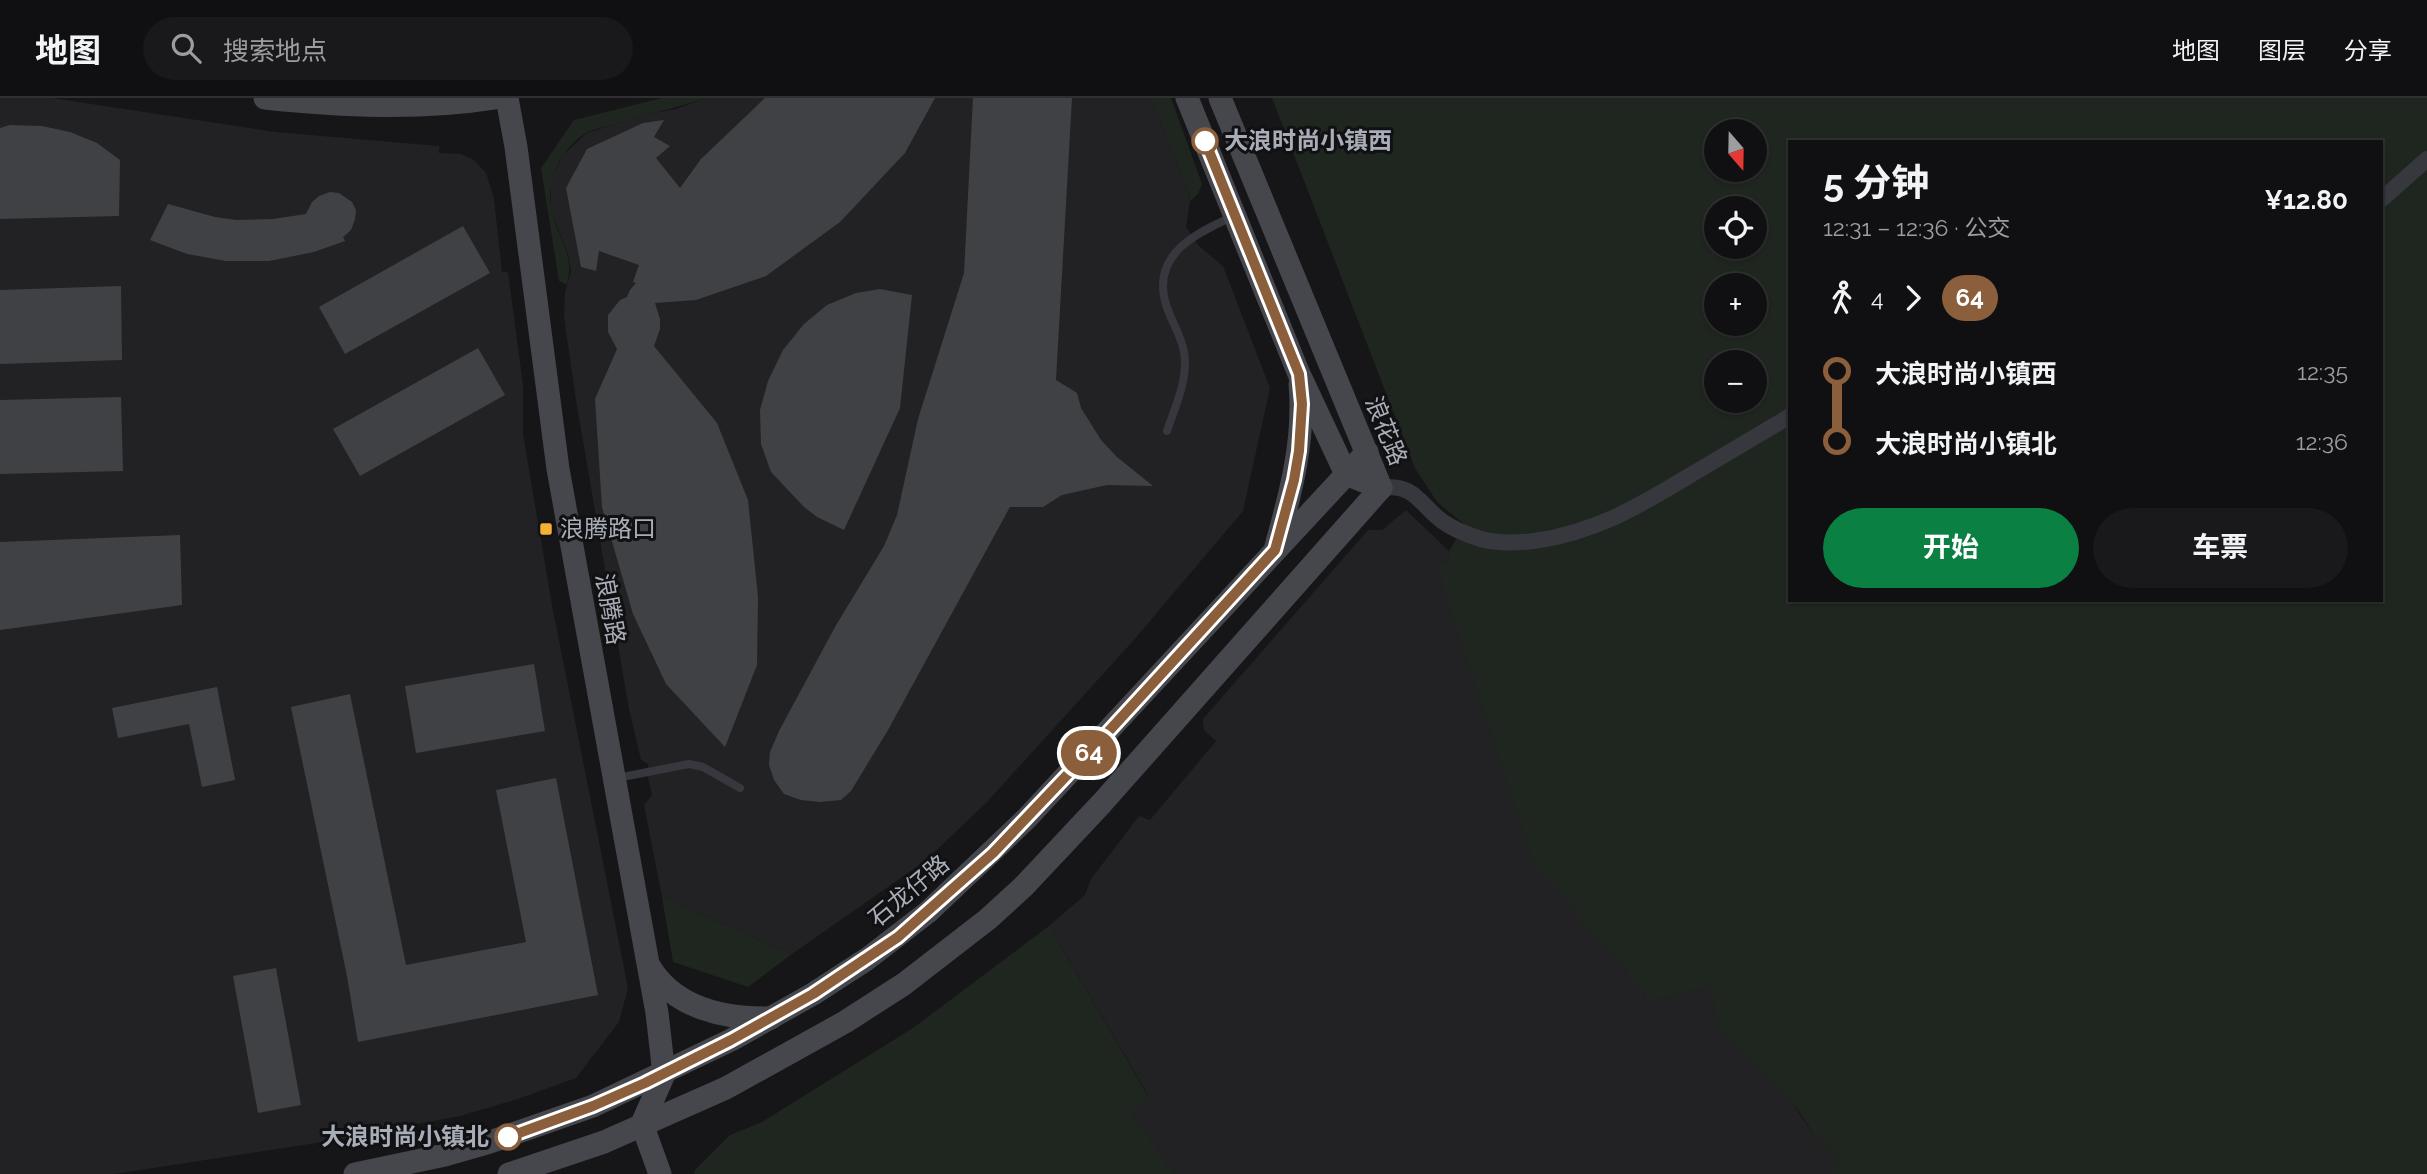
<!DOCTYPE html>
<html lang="zh">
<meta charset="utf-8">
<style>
:root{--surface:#101012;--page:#19191b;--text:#f1f3f6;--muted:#9c9d9f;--line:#303032;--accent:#0b8043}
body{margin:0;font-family:Raleway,"Noto Sans SC",sans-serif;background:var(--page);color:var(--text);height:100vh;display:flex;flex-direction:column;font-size:26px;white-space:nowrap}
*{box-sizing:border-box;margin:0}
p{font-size:23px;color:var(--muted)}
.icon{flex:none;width:38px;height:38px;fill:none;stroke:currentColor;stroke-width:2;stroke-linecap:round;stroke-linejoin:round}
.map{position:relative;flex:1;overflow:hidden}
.sheet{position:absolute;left:1788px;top:42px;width:595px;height:462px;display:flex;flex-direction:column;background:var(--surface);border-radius:0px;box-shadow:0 2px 5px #0004,0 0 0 2px var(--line)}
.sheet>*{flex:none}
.badge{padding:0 14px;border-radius:23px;font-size:24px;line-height:46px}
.needle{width:46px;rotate:160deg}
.buttons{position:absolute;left:1704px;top:21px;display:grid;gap:14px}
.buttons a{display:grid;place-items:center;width:63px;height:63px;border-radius:50%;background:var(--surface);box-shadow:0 2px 5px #0004,0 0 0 2px var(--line);font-size:35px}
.map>.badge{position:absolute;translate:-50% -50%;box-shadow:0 0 0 4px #fff}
.legs{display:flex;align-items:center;gap:10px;height:77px;padding:0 35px;font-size:23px}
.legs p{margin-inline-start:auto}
.headline{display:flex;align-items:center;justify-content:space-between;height:119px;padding:0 35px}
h1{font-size:38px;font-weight:700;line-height:52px}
.button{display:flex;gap:14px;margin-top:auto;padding:14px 35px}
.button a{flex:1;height:80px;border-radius:42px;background:var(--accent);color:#fff;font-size:28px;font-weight:700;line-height:80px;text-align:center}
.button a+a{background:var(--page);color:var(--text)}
ul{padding:0 35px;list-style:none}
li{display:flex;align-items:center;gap:24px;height:70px;font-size:26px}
li i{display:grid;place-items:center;width:10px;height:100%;margin:0 9px;background:currentColor}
li i::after{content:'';width:18px;height:18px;margin:-9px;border:5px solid;border-radius:50%;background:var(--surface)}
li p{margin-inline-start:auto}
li:first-child i{background:linear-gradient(#0000 50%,currentColor 0)}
li:last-child i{background:linear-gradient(currentColor 50%,#0000 0)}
header{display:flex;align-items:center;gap:42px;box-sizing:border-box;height:98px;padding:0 35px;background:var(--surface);border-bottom:2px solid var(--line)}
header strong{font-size:33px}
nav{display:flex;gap:38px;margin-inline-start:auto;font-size:24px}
.search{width:490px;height:63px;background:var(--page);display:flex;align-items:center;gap:18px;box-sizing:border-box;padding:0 24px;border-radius:38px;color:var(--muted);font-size:26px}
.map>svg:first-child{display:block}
</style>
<header>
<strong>地图</strong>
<div class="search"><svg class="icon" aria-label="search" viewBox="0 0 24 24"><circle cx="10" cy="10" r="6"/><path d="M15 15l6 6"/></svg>搜索地点</div>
<nav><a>地图</a><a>图层</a><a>分享</a></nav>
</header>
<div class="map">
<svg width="2427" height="1076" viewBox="0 0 2427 1076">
<rect width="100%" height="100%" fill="#161618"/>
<g fill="#222225">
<polygon points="0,0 52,0 275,34 439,48 439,55 461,56 474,62 486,75 494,101 502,174 508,174 523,287 523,336 552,507 628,890 619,924 576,980 518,1001 460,1018 336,1042 114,1076 0,1076"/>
<polygon points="706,0 1151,0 1189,95 1190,103 1186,129 1198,147 1223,168 1270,290 1243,413 1133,543 987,704 925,763 792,856 662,799 644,707 652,697 648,680 648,666 641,662 629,611 576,302 564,219 565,195 571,173 568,156 551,113 551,83 563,57 587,35 643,17 676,11"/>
<polygon points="1406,412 1449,453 1447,466 1437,470 1643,892 1647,904 1711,887 1756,963 1781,988 1814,1037 1843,1066 1831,1076 1175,1076 1130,1016 1148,997 1049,828 1085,797 1091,781 1139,718 1150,722 1216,643 1204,632 1203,621 1368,432 1382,432"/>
</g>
<g fill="#1e261f" fill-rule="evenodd">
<path d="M662,0H706C675,11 643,16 612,27C604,29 594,31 586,35C560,51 545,85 552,115C559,142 575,157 567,187L559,183L541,70L574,22Z"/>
<polygon points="1151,0 1171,0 1202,86 1198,96 1190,103 1189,95"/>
<path d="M1272,0H2427V1076H1831L1842,1065L1814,1037L1799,1013L1756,964L1718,929L1711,888L1647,904L1643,892L1535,768L1437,469L1447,465L1449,453L1465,427L1437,404L1415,370ZM1717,33H1755V72H1717ZM1790,44H2382V502H1790ZM1717,110H1755V149H1717ZM1717,187H1755V226H1717ZM1717,264H1755V303H1717Z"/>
<polygon points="662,799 792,856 748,889 673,864"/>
<polygon points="1049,828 1148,998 1131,1016 1175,1076 695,1076 694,1073 730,1037 762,1024 913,930"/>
</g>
<g fill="#404145">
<polygon points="765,0 935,0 905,55 840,124 766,178 696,202 655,205 660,221 660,231 654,248 717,325 748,402 758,499 757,567 725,649 666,586 633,516 602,409 595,301 617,251 608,234 608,217 620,202 627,199 630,192 636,185 633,184 639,167 599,153 596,173 581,169 566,90 587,51 643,25 664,22 654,39 670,48 656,60 680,90 701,61"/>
<polygon points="973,0 1072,0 1056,282 1077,295 1081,310 1101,342 1117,359 1153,388 1107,387 1062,397 1043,409 1010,409 888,632 851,693 841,702 820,704 801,702 784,696 774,682 769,667 770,654 779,633 835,529 884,448 897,417 918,321 964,175"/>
<polygon points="10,27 42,28 70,34 97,45 120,62 119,118 0,121 0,30"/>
<polygon points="330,94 339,95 352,104 356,112 355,121 351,132 343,139 345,143 314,154 269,163 226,163 187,156 150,142 168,106 215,119 236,122 273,121 306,116 312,104 319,98"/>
<polygon points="463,128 490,175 345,256 319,209"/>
<polygon points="121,188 122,262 0,266 0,192"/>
<polygon points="880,191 912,197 900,310 844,432 817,419 804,409 771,374 761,346 760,312 768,283 783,252 804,226 827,207 856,195"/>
<polygon points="478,250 505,297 360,378 333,331"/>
<polygon points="121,299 123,373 0,376 0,302"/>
<polygon points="180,437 182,507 0,532 0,444"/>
<polygon points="534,566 545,633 416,655 405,588"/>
<polygon points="217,589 235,682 202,689 189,626 118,640 112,610"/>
<polygon points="350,596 406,867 526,844 496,692 556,680 598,897 358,944 347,878 291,609"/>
<polygon points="276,870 301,1007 258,1015 233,878"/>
</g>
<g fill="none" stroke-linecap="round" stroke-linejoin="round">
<g stroke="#37383d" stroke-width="8">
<path d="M1167,333C1175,309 1189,280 1184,254C1181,236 1169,220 1165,203C1153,156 1196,135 1232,119"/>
<polyline points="617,680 689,666 703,669 740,690"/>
</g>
<g stroke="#37383d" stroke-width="16">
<polyline points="2382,101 2427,61"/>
<path d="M1381,390C1415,385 1419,406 1442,423C1453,431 1468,437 1481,441C1498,446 1516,445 1534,443C1597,434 1641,407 1694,375C1726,356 1758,337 1790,318"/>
</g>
<g stroke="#45474d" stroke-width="23">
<path d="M265,0C341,8 420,12 495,0"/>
<polyline points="507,0 516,49 558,371 657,915 664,976 642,1026 660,1076"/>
<polyline points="1187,0 1299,276 1346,376 1381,390 1220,0"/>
<path d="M1276,448C1291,394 1305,342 1300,286"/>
<path d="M649,868C674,910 724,921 771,920"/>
<polyline points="355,1076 445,1057 487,1045 593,1008 731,942 813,896 867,861 928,814 1027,720 1367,354"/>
<polyline points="509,1076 604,1044 726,990 845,924 904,886 988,821 1023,789 1102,705 1381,390"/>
</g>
</g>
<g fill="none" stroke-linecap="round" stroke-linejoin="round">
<g stroke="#fff" stroke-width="16">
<polyline id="line-1" points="508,1039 593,1008 645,985 731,942 813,896 898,839 993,755 1108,634 1275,452 1294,382 1299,353 1302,306 1299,276 1205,43"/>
</g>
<use href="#line-1" stroke="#8b5e3c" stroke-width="10"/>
</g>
<g fill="#fff" stroke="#8b5e3c" stroke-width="3.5">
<circle cx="1205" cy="43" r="12"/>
<circle cx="508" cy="1039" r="12"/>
</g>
<rect fill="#f2b134" stroke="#111113" stroke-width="2.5" x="539" y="424" width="14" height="14" rx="3.5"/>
<g text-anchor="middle" stroke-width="6" stroke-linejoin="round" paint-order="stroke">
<g font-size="24" font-weight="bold" fill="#a8adb8" stroke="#111113" text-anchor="start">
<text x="1224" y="51">大浪时尚小镇西</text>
<text x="489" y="1047" text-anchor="end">大浪时尚小镇北</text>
</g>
<g font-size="24" fill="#a8adb8" stroke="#111113">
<text transform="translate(1386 333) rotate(68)" y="8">浪花路</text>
<text transform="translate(610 511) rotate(80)" y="8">浪腾路</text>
<text transform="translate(909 793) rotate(-40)" y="8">石龙仔路</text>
</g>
<g font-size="24" fill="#a8adb8" stroke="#111113" text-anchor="start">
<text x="560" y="439">浪腾路口</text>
</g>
</g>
</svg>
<div class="buttons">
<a><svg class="needle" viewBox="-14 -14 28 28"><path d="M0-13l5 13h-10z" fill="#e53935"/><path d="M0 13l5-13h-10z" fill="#9c9d9f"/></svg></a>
<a><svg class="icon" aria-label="locate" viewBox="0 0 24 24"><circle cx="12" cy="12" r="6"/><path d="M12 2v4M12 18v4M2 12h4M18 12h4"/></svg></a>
<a>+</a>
<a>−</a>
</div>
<b class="badge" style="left:1089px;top:655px;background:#8b5e3c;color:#fff">64</b>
<section class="sheet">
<div class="headline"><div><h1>5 分钟</h1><p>12:31 – 12:36 · 公交</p></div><b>¥12.80</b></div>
<div class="legs"><svg class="icon" aria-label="walk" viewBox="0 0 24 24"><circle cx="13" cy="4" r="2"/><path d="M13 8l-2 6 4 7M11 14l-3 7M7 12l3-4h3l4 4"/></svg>4<svg class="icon" aria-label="forward" viewBox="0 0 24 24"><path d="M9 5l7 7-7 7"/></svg><b class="badge" style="background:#8b5e3c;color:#fff">64</b></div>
<ul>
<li><i style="color:#8b5e3c"></i><b>大浪时尚小镇西</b><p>12:35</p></li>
<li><i style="color:#8b5e3c"></i><b>大浪时尚小镇北</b><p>12:36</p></li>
</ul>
<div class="button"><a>开始</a><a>车票</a></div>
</section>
</div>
